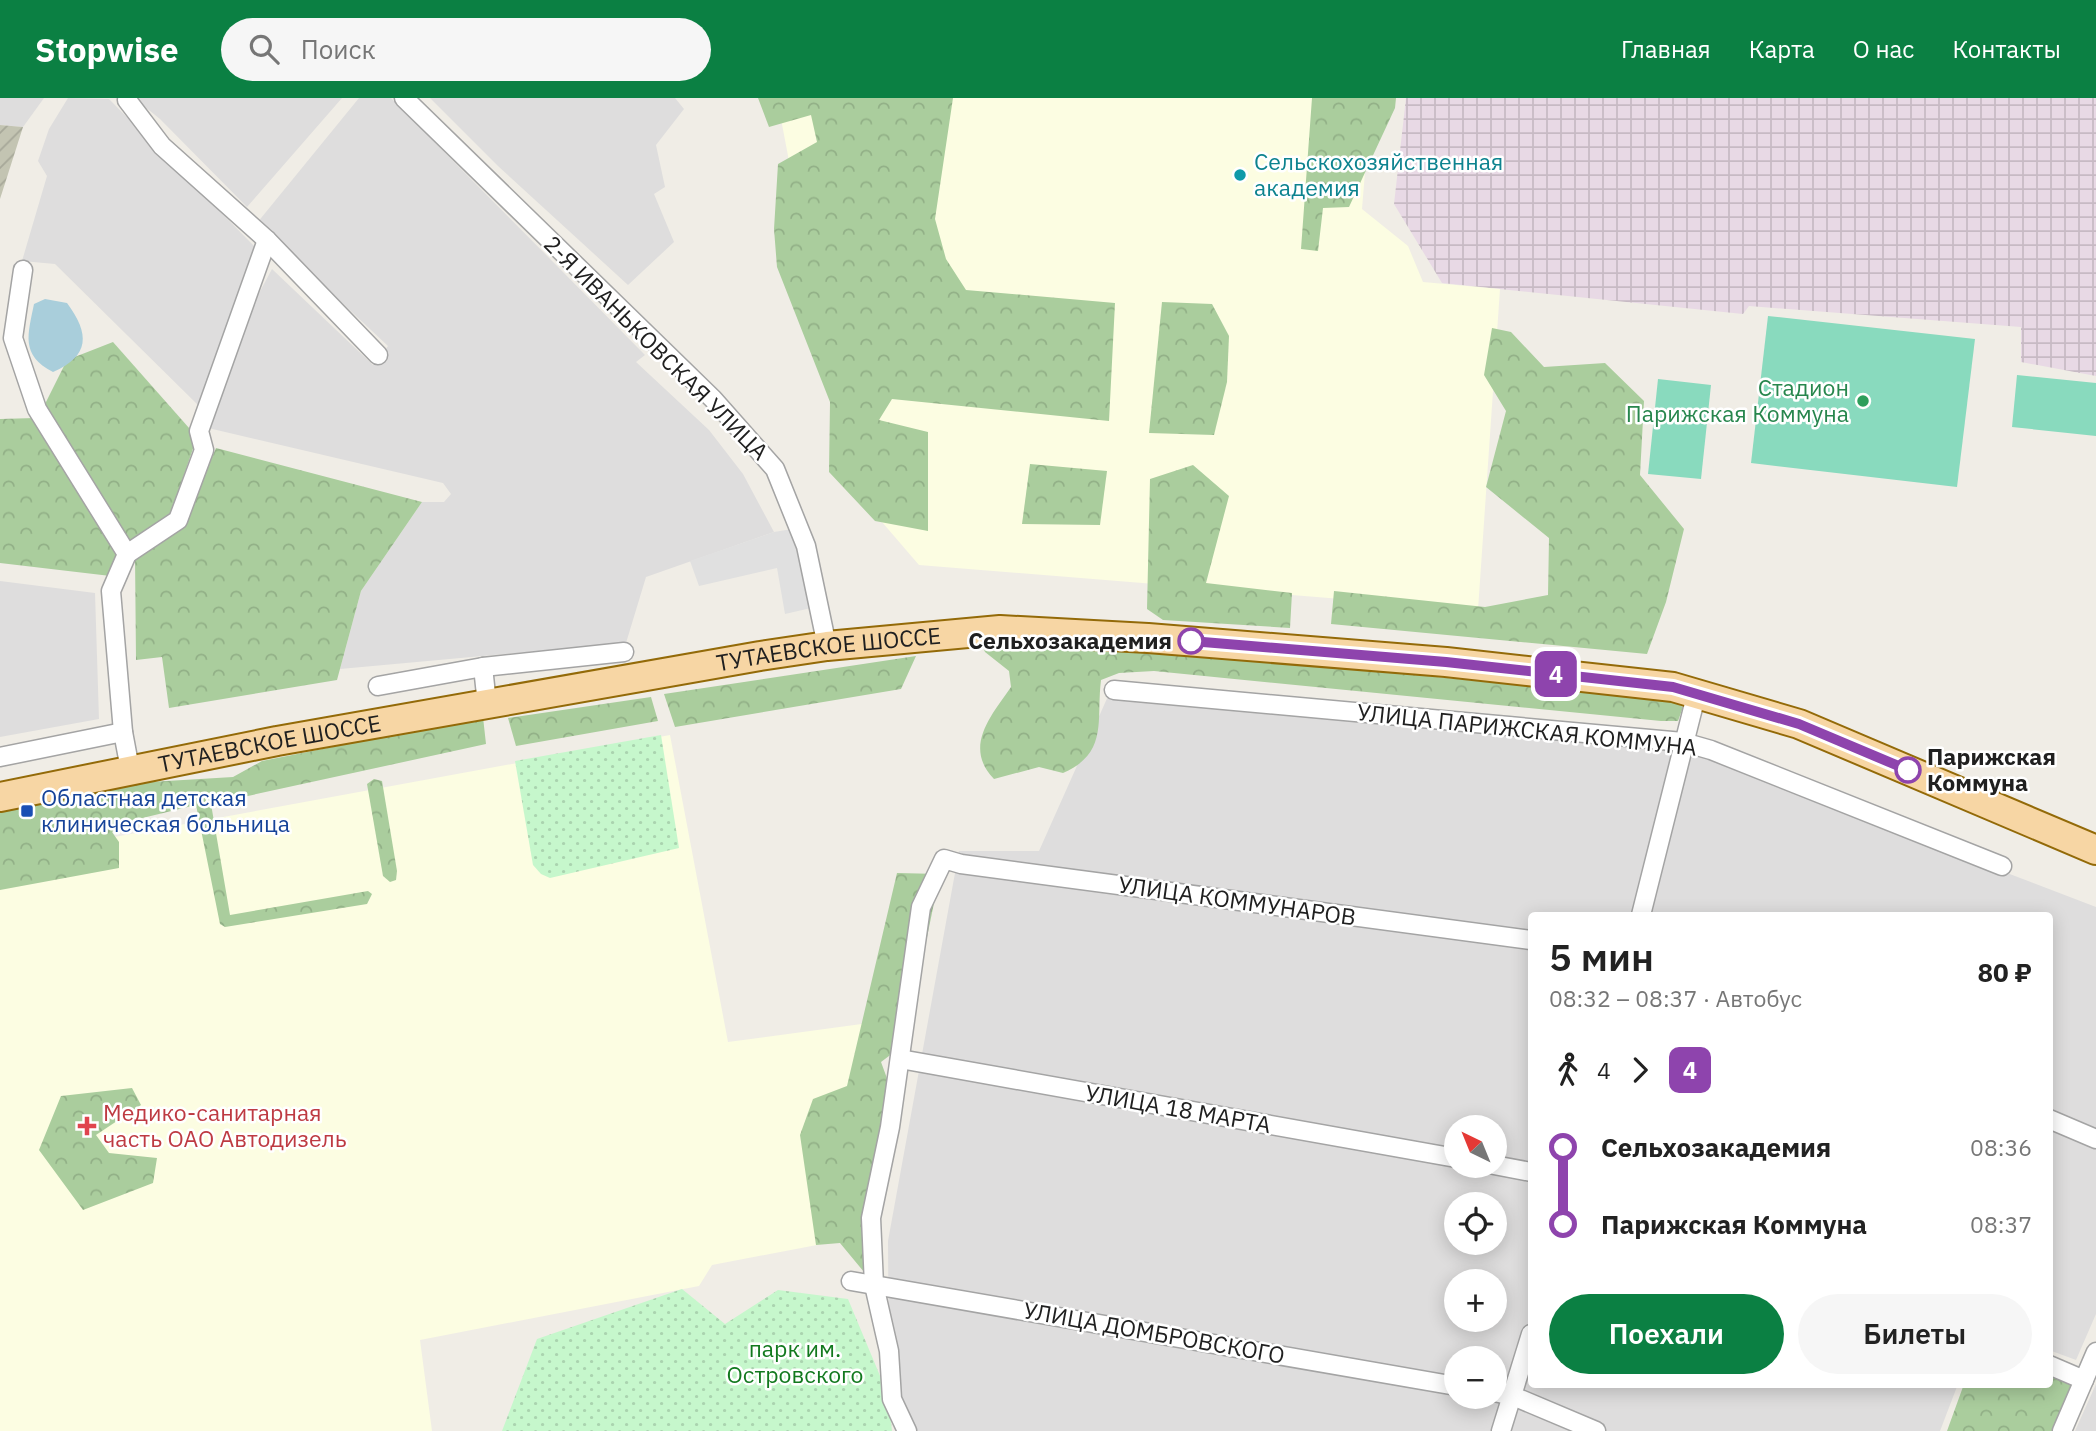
<!DOCTYPE html>
<html lang="ru">
<meta charset="utf-8">
<style>
:root{--surface:#fff;--page:#f6f6f6;--text:#222;--muted:#767676;--accent:#0b8043}
body{margin:0;font-family:"IBM Plex Sans",sans-serif;background:var(--page);color:var(--text);height:100vh;display:flex;flex-direction:column;font-size:26px;white-space:nowrap}
*{box-sizing:border-box;margin:0}
p{font-size:23px;color:var(--muted)}
.icon{flex:none;width:38px;height:38px;fill:none;stroke:currentColor;stroke-width:2;stroke-linecap:round;stroke-linejoin:round}
.map{position:relative;flex:1;overflow:hidden}
.drawer{position:absolute;left:1528px;top:814px;width:525px;height:476px;display:flex;flex-direction:column;background:var(--surface);border-radius:7px;box-shadow:0 4px 18px #0003}
.drawer>*{flex:none}
.badge{padding:0 14px;border-radius:10px;font-size:24px;line-height:46px}
.needle{width:46px;rotate:317deg}
.tools{position:absolute;left:1444px;top:1017px;display:grid;gap:14px}
.tools a{display:grid;place-items:center;width:63px;height:63px;border-radius:50%;background:var(--surface);box-shadow:0 4px 18px #0003;font-size:35px}
.map>.badge{position:absolute;translate:-50% -50%;box-shadow:0 0 0 4px #fff}
.legs{display:flex;align-items:center;gap:10px;height:77px;padding:0 21px;font-size:23px}
.legs p{margin-inline-start:auto}
.head{display:flex;align-items:center;justify-content:space-between;height:119px;padding:0 21px}
h1{font-size:38px;font-weight:600;line-height:52px}
.cta{display:flex;gap:14px;margin-top:auto;padding:14px 21px}
.cta a{flex:1;height:80px;border-radius:42px;background:var(--accent);color:#fff;font-size:28px;font-weight:600;line-height:80px;text-align:center}
.cta a+a{background:var(--page);color:var(--text)}
ul{padding:0 21px;list-style:none}
li{display:flex;align-items:center;gap:24px;height:77px;font-size:26px}
li i{display:grid;place-items:center;width:10px;height:100%;margin:0 9px;background:currentColor}
li i::after{content:'';width:18px;height:18px;margin:-9px;border:5px solid;border-radius:50%;background:var(--surface)}
li p{margin-inline-start:auto}
li:first-child i{background:linear-gradient(#0000 50%,currentColor 0)}
li:last-child i{background:linear-gradient(currentColor 50%,#0000 0)}
header{display:flex;align-items:center;gap:42px;box-sizing:border-box;height:98px;padding:0 35px;background:var(--accent);color:#fff}
header strong{font-size:33px}
nav{display:flex;gap:38px;margin-inline-start:auto;font-size:24px}
.search{width:490px;height:63px;background:var(--page);display:flex;align-items:center;gap:18px;box-sizing:border-box;padding:0 24px;border-radius:38px;color:var(--muted);font-size:26px}
.map>svg:first-child{display:block}
</style>
<header>
<strong>Stopwise</strong>
<div class="search"><svg class="icon" aria-label="search" viewBox="0 0 24 24"><circle cx="10" cy="10" r="6"/><path d="M15 15l6 6"/></svg>Поиск</div>
<nav><a>Главная</a><a>Карта</a><a>О нас</a><a>Контакты</a></nav>
</header>
<div class="map">
<svg width="2096" height="1333" viewBox="0 0 2096 1333">
<defs>
<pattern id="industrial-grid" width="8" height="8" patternUnits="userSpaceOnUse" patternTransform="scale(1.75)"><rect width="8" height="8" fill="#e8d9e5"/><path d="M0 4h8M4 0v8" fill="none" stroke="#c7bac4"/></pattern>
<pattern id="construction-furrows" width="10" height="10" patternUnits="userSpaceOnUse" patternTransform="scale(1.75)"><rect width="10" height="10" fill="#c3c4b2"/><path d="M-1 1l2-2M0 10L10 0M9 11l2-2" fill="none" stroke="#a7a899"/></pattern>
<pattern id="forest-crowns" width="20" height="18" patternUnits="userSpaceOnUse" patternTransform="scale(1.75)"><rect width="20" height="18" fill="#aacd9d"/><path d="M2 6a3 3 0 1 1 6 0M12 15a3 3 0 1 1 6 0" fill="none" stroke="#92b087"/></pattern>
<pattern id="park-dots" width="8" height="8" patternUnits="userSpaceOnUse" patternTransform="scale(1.75)"><rect width="8" height="8" fill="#c6f7cc"/><path d="M2 2h.1M6 6h.1" fill="none" stroke="#aad3af" stroke-width="1.8" stroke-linecap="round"/></pattern>
</defs>
<rect width="100%" height="100%" fill="#f0ede6"/>
<g fill="#dedddd" fill-rule="evenodd">
<polygon points="0,0 44,0 23,29 0,27"/>
<polygon points="68,0 109,1 257,151 199,308 55,166 22,163 47,78 38,63 49,31"/>
<polygon points="134,0 342,0 247,109 160,21"/>
<polygon points="359,0 391,0 645,257 636,264 709,332 743,376 774,434 646,479 626,545 340,571 361,493 422,404 444,404 451,396 443,385 204,329 249,205 257,199 272,171 373,267 388,248 257,125"/>
<polygon points="430,0 675,0 684,11 656,47 665,89 654,96 674,144 628,187 498,68"/>
<polygon points="0,483 95,495 99,621 0,639"/>
<path d="M1109,596L1692,655L2096,809V1216L2076,1262L2049,1252V817H1531V1286H1958L1940,1333H898L889,1289L888,1143L959,753H1039ZM1456,1029H1494V1068H1456ZM1456,1106H1494V1144H1456ZM1456,1183H1494V1222H1456ZM1456,1260H1494V1298H1456Z"/>
<polygon points="2096,1286 2096,1333 2075,1333"/>
</g>
<polygon fill="url(#industrial-grid)" points="1406,0 2096,0 2096,278 2021,264 2021,229 1749,208 1743,216 1442,185 1394,106"/>
<g fill="#fcfde2">
<polygon points="777,0 1371,0 1362,111 1408,148 1423,184 1500,191 1478,512 919,467 851,388"/>
<polygon points="670,637 728,944 869,925 843,1142 712,1167 699,1188 420,1242 432,1333 0,1333 0,760"/>
</g>
<polygon fill="url(#construction-furrows)" points="0,27 23,29 0,101"/>
<g fill="url(#forest-crowns)">
<polygon points="758,0 953,0 935,121 946,161 966,192 1115,205 1109,323 892,301 879,322 928,334 928,433 875,423 829,374 830,304 777,169 774,131 778,66 817,44 811,17 769,29"/>
<polygon points="1312,0 1396,0 1395,10 1349,109 1323,110 1318,153 1301,151"/>
<polygon points="1162,204 1212,206 1229,238 1227,284 1214,337 1149,335"/>
<polygon points="1492,230 1511,234 1544,269 1605,265 1644,303 1640,377 1684,431 1666,504 1647,556 1331,526 1334,493 1485,509 1548,497 1549,440 1486,389 1506,313 1484,277"/>
<polygon points="113,244 197,339 170,418 129,447 44,308 67,262"/>
<polygon points="35,320 119,456 119,479 0,465 0,321"/>
<polygon points="216,350 422,404 361,493 337,582 169,610 162,559 136,562 135,458 183,427"/>
<polygon points="1030,366 1107,373 1100,427 1022,426"/>
<polygon points="1193,367 1229,398 1206,485 1292,495 1290,530 1163,522 1147,511 1150,381"/>
<path d="M1002,541L1123,547L1672,603L1683,609L1678,623H1661L1154,573L1119,575L1101,582C1096,622 1109,655 1063,675L1039,669L994,681C963,649 991,618 1011,589L1009,573L985,554L982,547Z"/>
<polygon points="916,558 901,591 675,629 664,596"/>
<polygon points="651,599 658,623 516,648 508,620"/>
<polygon points="483,619 486,646 211,706 230,817 368,793 372,796 367,806 225,829 220,826 196,707 122,725 112,734 119,744 119,770 0,792 0,713 150,684 233,679 262,663"/>
<polygon points="374,681 382,683 397,773 396,782 390,784 383,778 367,686"/>
<polygon points="897,775 940,776 905,946 881,964 892,994 871,1120 882,1143 877,1164 864,1174 840,1145 816,1147 800,1037 813,1001 847,988"/>
<polygon points="132,990 141,1007 96,1037 109,1055 157,1060 153,1085 83,1112 39,1052 61,998"/>
<polygon points="2049,1272 2076,1283 2053,1333 1947,1333 1964,1286 2049,1286"/>
</g>
<g fill="url(#park-dots)">
<polygon points="661,637 679,750 550,780 541,776 533,767 515,663"/>
<polygon points="682,1191 725,1226 778,1192 848,1201 888,1297 892,1333 502,1333 537,1241"/>
</g>
<g fill="#89dabe">
<polygon points="1768,218 1975,241 1957,389 1751,365"/>
<polygon points="2017,277 2096,285 2096,338 2012,329"/>
<polygon points="1658,281 1711,287 1701,381 1648,376"/>
</g>
<polygon fill="#e0e0e0" points="792,431 811,510 785,516 777,470 699,488 690,463 774,434"/>
<path fill="#a9cedb" d="M45,201L67,205C90,236 90,258 53,274C20,257 28,236 34,206Z"/>
<g fill="none" stroke-linecap="round" stroke-linejoin="round">
<g stroke="#a4a4a4" stroke-width="21">
<g id="street">
<polyline points="404,0 713,301 775,371 806,448 827,548"/>
<polyline points="127,2 162,48 267,142 378,257"/>
<polyline points="23,172 13,240 37,311 127,456 111,493 123,634 130,671"/>
<polyline points="127,456 178,422 204,352 199,333 267,142"/>
<polyline points="483,569 487,606"/>
<polyline points="378,588 483,569 624,554"/>
<polyline points="1114,592 1683,644 1711,652 2002,768"/>
<polyline points="0,659 123,634"/>
<polyline points="1641,817 1697,594"/>
<polyline points="900,961 1456,1060"/>
<polyline points="2049,1021 2096,1041"/>
<polyline points="1494,1067 1531,1074"/>
<polyline points="851,1183 1456,1288"/>
<polyline points="2049,1267 2084,1282"/>
<polyline points="1494,1294 1513,1298 1596,1333"/>
<polyline points="907,1333 892,1301 889,1253 874,1187 871,1120 890,1029 921,809 944,761 961,766 1531,842"/>
<polyline points="1501,1333 1531,1236"/>
<polyline points="2062,1333 2096,1254"/>
</g>
</g>
<g stroke="#936a08" stroke-width="32">
<g id="primary">
<path id="s1" d="M0,699L277,643L760,558L827,548L1000,532L1148,540L1446,564L1673,589L1799,626L2096,752"/>
</g>
</g>
<use href="#street" stroke="#fff" stroke-width="18"/>
<use href="#primary" stroke="#f7d6a4" stroke-width="28"/>
</g>
<g fill="none" stroke-linecap="round" stroke-linejoin="round">
<g stroke="#fff" stroke-width="16">
<polyline id="line-1" points="1191,543 1446,564 1673,589 1799,626 1908,672"/>
</g>
<use href="#line-1" stroke="#8e44ad" stroke-width="10"/>
</g>
<circle fill="#0f9aa8" stroke="#fff" stroke-width="2.5" cx="1240" cy="77" r="7"/>
<circle fill="#2e9e5b" stroke="#fff" stroke-width="2.5" cx="1863" cy="303" r="7"/>
<g fill="#fff" stroke="#8e44ad" stroke-width="3.5">
<circle cx="1191" cy="543" r="12"/>
<circle cx="1908" cy="672" r="12"/>
</g>
<rect fill="#1a4fb4" stroke="#fff" stroke-width="2.5" x="20" y="706" width="14" height="14" rx="3.5"/>
<path fill="#e0444e" stroke="#fff" stroke-width="2.5" d="M83.5 1017.5h7v7h7v7h-7v7h-7v-7h-7v-7h7z"/>
<g text-anchor="middle" stroke-width="5" stroke-linejoin="round" paint-order="stroke">
<g font-size="23" fill="#0d838f" stroke="#fff" text-anchor="start">
<text x="1254" y="72">Сельскохозяйственная<tspan x="1254" dy="26">академия</tspan></text>
</g>
<g font-size="23" fill="#202020" stroke="#fff">
<text transform="translate(656 250) rotate(45)" y="8">2-Я ИВАНЬКОВСКАЯ УЛИЦА</text>
<text dy="8" stroke="none"><textPath href="#s1" startOffset="842">ТУТАЕВСКОЕ ШОССЕ</textPath></text>
<text transform="translate(1527 632) rotate(6)" y="8">УЛИЦА ПАРИЖСКАЯ КОММУНА</text>
<text dy="8" stroke="none"><textPath href="#s1" startOffset="275">ТУТАЕВСКОЕ ШОССЕ</textPath></text>
<text transform="translate(1237 803) rotate(8)" y="8">УЛИЦА КОММУНАРОВ</text>
<text transform="translate(1178 1011) rotate(10)" y="8">УЛИЦА 18 МАРТА</text>
<text transform="translate(1154 1235) rotate(10)" y="8">УЛИЦА ДОМБРОВСКОГО</text>
</g>
<g font-size="23" fill="#27864d" stroke="#fff" text-anchor="end">
<text x="1849" y="298">Стадион<tspan x="1849" dy="26">Парижская Коммуна</tspan></text>
</g>
<g font-size="23" font-weight="bold" fill="#202020" stroke="#fff" text-anchor="end">
<text x="1172" y="551">Сельхозакадемия</text>
<text x="1927" y="667" text-anchor="start">Парижская<tspan x="1927" dy="26">Коммуна</tspan></text>
</g>
<g font-size="23" fill="#164399" stroke="#fff" text-anchor="start">
<text x="41" y="708">Областная детская<tspan x="41" dy="26">клиническая больница</tspan></text>
</g>
<g font-size="23" fill="#be3a42" stroke="#fff" text-anchor="start">
<text x="103" y="1023">Медико-санитарная<tspan x="103" dy="26">часть ОАО Автодизель</tspan></text>
</g>
<g font-size="23" fill="#12791e" stroke="#fff">
<text x="795" y="1259">парк им.<tspan x="795" dy="26">Островского</tspan></text>
</g>
</g>
</svg>
<div class="tools">
<a><svg class="needle" viewBox="-14 -14 28 28"><path d="M0-13l5 13h-10z" fill="#e53935"/><path d="M0 13l5-13h-10z" fill="#767676"/></svg></a>
<a><svg class="icon" aria-label="locate" viewBox="0 0 24 24"><circle cx="12" cy="12" r="6"/><path d="M12 2v4M12 18v4M2 12h4M18 12h4"/></svg></a>
<a>+</a>
<a>−</a>
</div>
<b class="badge" style="left:1556px;top:576px;background:#8e44ad;color:#fff">4</b>
<section class="drawer">
<div class="head"><div><h1>5 мин</h1><p>08:32 – 08:37 · Автобус</p></div><b>80 ₽</b></div>
<div class="legs"><svg class="icon" aria-label="walk" viewBox="0 0 24 24"><circle cx="13" cy="4" r="2"/><path d="M13 8l-2 6 4 7M11 14l-3 7M7 12l3-4h3l4 4"/></svg>4<svg class="icon" aria-label="forward" viewBox="0 0 24 24"><path d="M9 5l7 7-7 7"/></svg><b class="badge" style="background:#8e44ad;color:#fff">4</b></div>
<ul>
<li><i style="color:#8e44ad"></i><b>Сельхозакадемия</b><p>08:36</p></li>
<li><i style="color:#8e44ad"></i><b>Парижская Коммуна</b><p>08:37</p></li>
</ul>
<div class="cta"><a>Поехали</a><a>Билеты</a></div>
</section>
</div>
